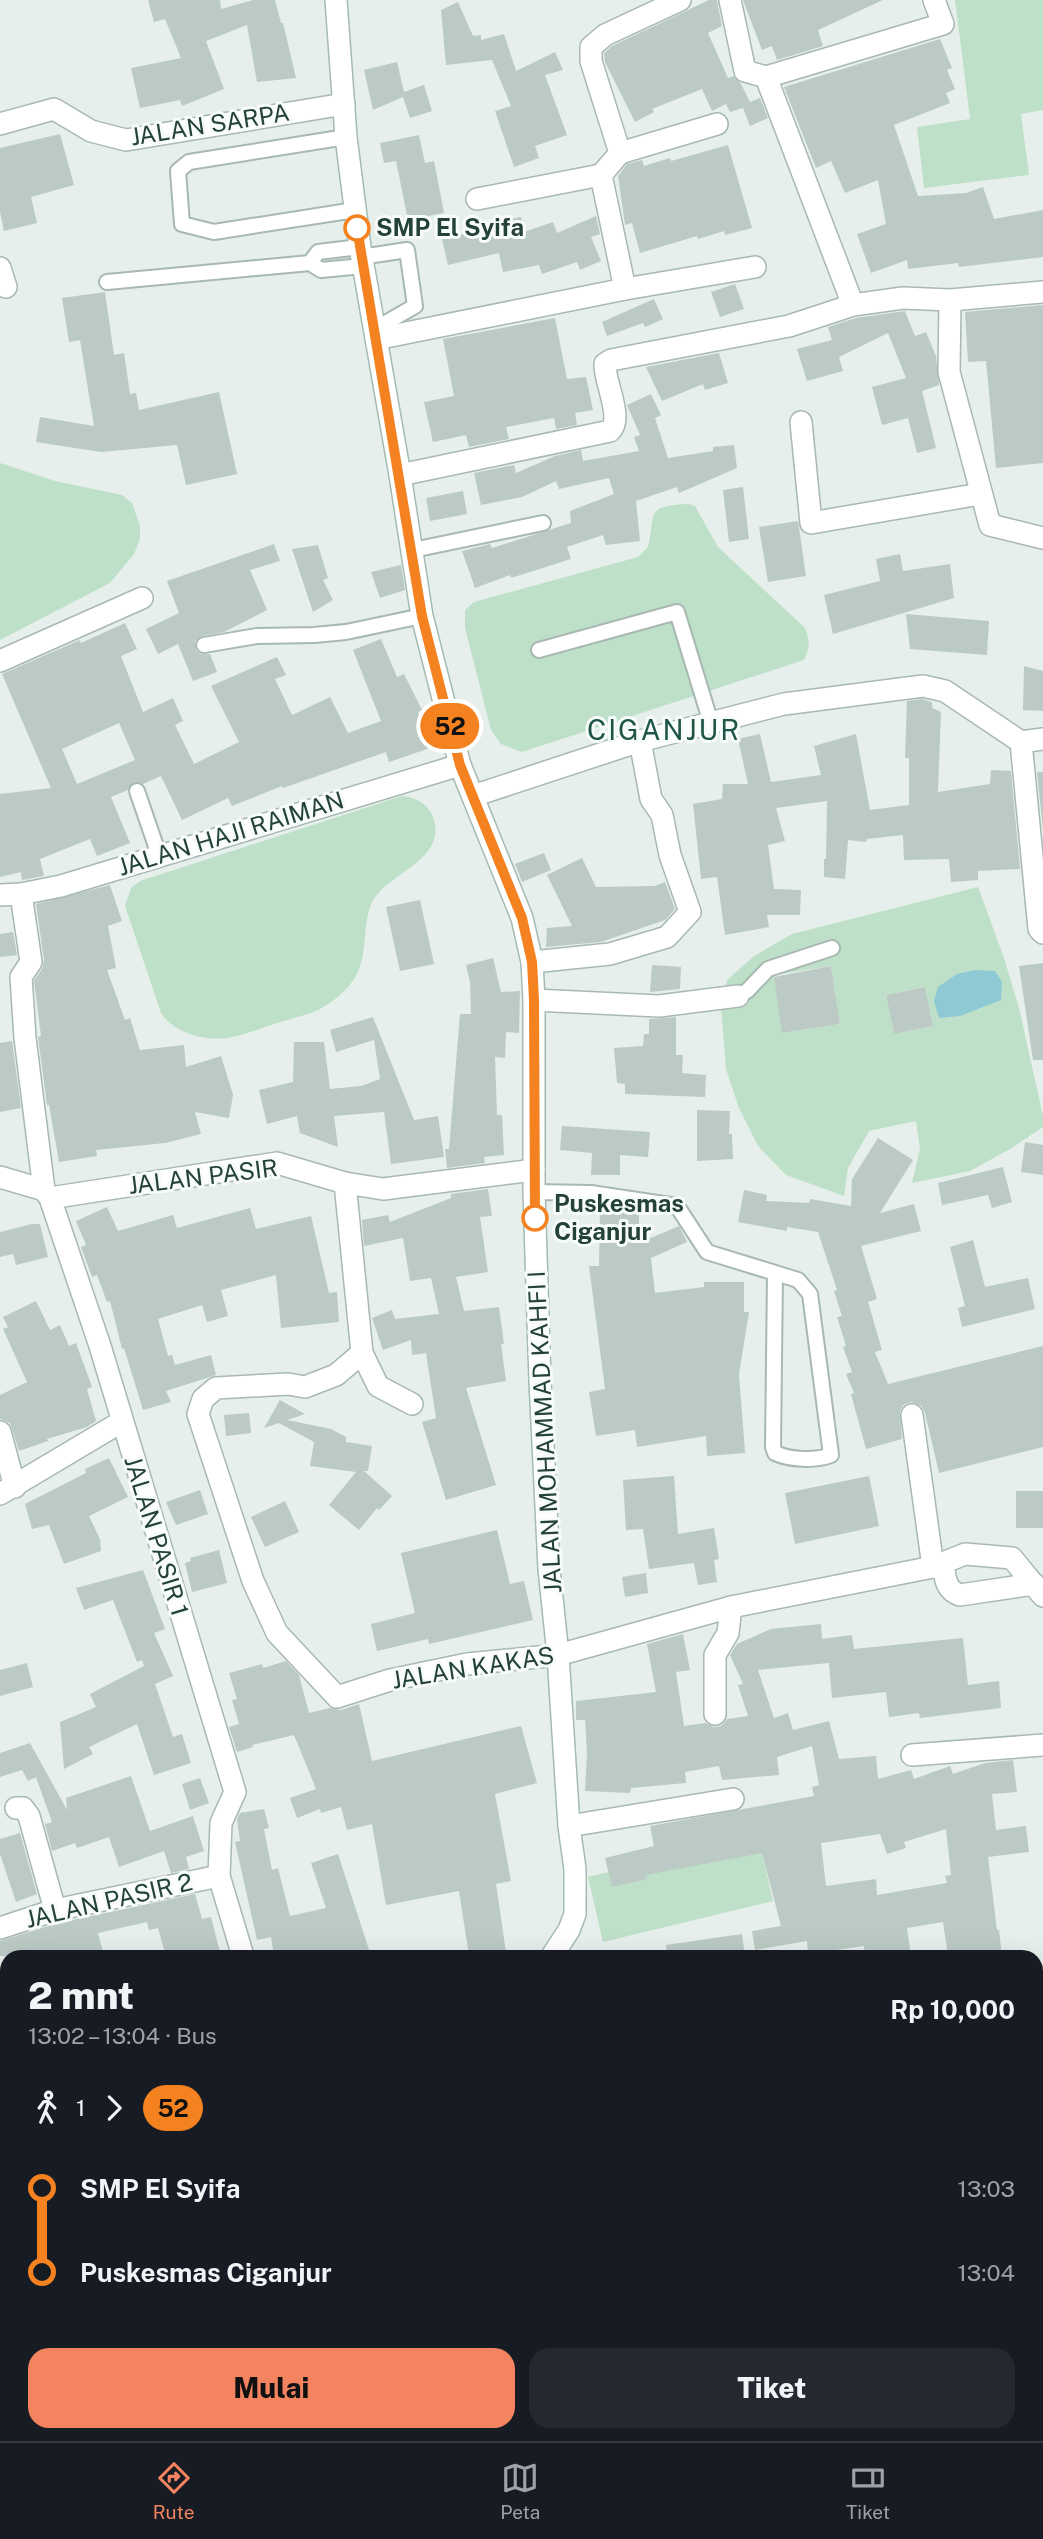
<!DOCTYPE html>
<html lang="id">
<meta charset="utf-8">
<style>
:root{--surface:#171b24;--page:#242831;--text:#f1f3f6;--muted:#9ea1a6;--line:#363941;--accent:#f4845f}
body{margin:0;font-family:"Public Sans",sans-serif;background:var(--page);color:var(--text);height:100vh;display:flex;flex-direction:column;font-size:26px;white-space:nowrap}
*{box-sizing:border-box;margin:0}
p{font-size:23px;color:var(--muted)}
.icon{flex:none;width:38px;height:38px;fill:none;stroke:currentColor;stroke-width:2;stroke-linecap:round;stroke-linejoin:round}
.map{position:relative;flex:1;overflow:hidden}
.side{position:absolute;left:0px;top:1950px;width:1043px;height:492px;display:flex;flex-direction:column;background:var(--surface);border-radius:21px 21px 0 0;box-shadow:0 7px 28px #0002}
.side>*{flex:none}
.badge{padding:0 14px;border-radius:23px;font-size:24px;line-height:46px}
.map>.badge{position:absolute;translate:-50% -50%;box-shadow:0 0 0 4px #fff}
.legs{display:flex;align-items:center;gap:10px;height:77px;padding:0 28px;font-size:23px}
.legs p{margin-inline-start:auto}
.summary{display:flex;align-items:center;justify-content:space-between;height:119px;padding:0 28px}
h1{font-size:38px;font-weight:800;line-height:52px}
.cta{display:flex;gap:14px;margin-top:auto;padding:14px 28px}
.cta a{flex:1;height:80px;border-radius:21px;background:var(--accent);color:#111;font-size:28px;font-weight:800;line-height:80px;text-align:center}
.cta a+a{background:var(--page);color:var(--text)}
ul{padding:0 28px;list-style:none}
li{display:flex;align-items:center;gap:24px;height:84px;font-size:26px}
li i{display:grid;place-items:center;width:10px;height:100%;margin:0 9px;background:currentColor}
li i::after{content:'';width:18px;height:18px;margin:-9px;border:5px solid;border-radius:50%;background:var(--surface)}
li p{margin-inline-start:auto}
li:first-child i{background:linear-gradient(#0000 50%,currentColor 0)}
li:last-child i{background:linear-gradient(currentColor 50%,#0000 0)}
.tabs{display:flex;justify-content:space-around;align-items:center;height:98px;border-top:2px solid var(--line);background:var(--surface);font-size:19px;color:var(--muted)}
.tabs a{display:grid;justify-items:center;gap:4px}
.tabs .on{color:var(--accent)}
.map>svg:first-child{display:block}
</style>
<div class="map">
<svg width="1043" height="2441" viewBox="0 0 1043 2441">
<rect width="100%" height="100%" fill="#e6efeb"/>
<g fill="#bfe0c8" fill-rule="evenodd">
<polygon points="955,0 1043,0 1043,110 1021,114 1029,175 924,188 917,127 970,119"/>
<polygon points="0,463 55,481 122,495 132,503 140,526 140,539 134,554 110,583 0,640"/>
<path d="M688,504L695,506L718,547L805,628C810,641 810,648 804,660L522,752L501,744L491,730L465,628V610L474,602L638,557L648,547C656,513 644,506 688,504Z"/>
<path d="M402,796C415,797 427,803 432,815C450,856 394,872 376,896C359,917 372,955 352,982C344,993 331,1003 320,1009C309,1015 295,1017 284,1021C266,1026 246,1035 228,1038C204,1041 174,1033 161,1013L125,906L131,888L140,881Z"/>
<path d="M978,887L1004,958L1020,1012L1043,1116V1127L1010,1149L970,1171L912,1183L920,1149L916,1121L869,1131L848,1168L844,1196L786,1175L758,1146L739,1108L726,1069L720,997L728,979L754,956L792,934ZM831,966L840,1024L783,1033L774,975ZM924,987L933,1026L894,1034L886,995Z"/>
<polygon points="758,1836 773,1901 603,1942 588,1877"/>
<polygon points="7,2076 7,2240 0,2234 0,2083"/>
<polygon points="1043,2244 1043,2441 881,2441 880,2434 1036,2434 1036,2245"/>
<polygon points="332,2434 551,2434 552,2441 334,2441"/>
</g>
<polygon fill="#8ec9d4" points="975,970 995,971 1002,982 1001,1000 960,1016 939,1018 934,1001 938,987 957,974"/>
<g fill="#bbcac4" fill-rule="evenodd">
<polygon points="148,0 220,0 221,9 253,0 275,0 281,23 283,23 296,78 257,82 247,25 206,41 224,89 182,106 180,100 140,108 131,68 181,58 165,19 154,22"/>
<polygon points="709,0 717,0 722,26 708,33 728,78 733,76 741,84 750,102 760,98 768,118 750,126 743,108 730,112 726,104 712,111 702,89 652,109 654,112 635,122 605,62 604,53 612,46"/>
<polygon points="743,0 883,0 818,30 823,46 777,60 772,46 762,50"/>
<polygon points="458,2 473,36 481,35 481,40 504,34 516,71 555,52 563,70 545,75 567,135 535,146 539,158 514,167 495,111 511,106 492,60 446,65 441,10"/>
<polygon points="940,39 952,68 947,70 955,89 946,93 950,103 894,125 918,196 966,193 983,187 994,219 1043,210 1043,257 959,267 958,263 908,269 907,260 871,273 857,234 886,224 878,180 845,193 831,161 816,168 784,87"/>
<polygon points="397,62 404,92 424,85 432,111 410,118 403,97 373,110 364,70"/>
<polygon points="60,134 74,185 31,197 37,223 4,231 0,212 0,148"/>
<polygon points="419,135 425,163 434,161 444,213 408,220 396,161 384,163 380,143"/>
<polygon points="728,145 752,228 725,235 724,231 698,239 697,236 640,253 632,223 625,225 618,176 627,164 638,161 642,160 644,166 670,158 671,161"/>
<polygon points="596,216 600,234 591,237 601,261 580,270 577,262 542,274 539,265 503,272 499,253 448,265 442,239 494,227 494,222 521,217 524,232 553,222 557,233"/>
<polygon points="735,284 744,309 720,317 711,292"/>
<polygon points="105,292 114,355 124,353 130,394 136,393 139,410 219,392 237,474 186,485 177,445 101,452 36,442 40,417 94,426 80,340 69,342 62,298"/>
<polygon points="654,299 663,319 645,327 643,323 607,336 602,322"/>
<polygon points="1043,305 1043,463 996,468 986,361 968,362 965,312"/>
<polygon points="905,311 915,336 926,332 936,356 939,385 922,391 936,448 917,453 908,418 882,425 872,387 906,378 888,333 839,357 843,371 807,381 797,349 832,340 828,327 856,318"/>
<polygon points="555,318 567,379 586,377 593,410 575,413 577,425 556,429 554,418 506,427 509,439 469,447 466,435 433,442 424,402 454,396 443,339"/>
<polygon points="719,353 728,383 705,390 703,384 662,401 646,367"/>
<polygon points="651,394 661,415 655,418 668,458 713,451 713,447 734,445 737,468 679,493 677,487 636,501 640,541 606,545 603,535 567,547 571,559 511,578 510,575 475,588 462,551 490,544 492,548 571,523 570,511 614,494 609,478 559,489 556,481 522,497 481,505 474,473 514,465 516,473 555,456 581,450 583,461 639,451 634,437 640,435 627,405"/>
<polygon points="743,487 749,539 729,542 723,490"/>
<polygon points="463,491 467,514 430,521 426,498"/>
<polygon points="798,521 806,576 768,582 759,527"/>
<polygon points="274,544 280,561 250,570 267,610 224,632 202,636 195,641 196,651 201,654 210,654 217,672 193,681 178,644 158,654 146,629 179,613 167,581"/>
<polygon points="318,545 328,578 323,580 333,600 313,612 292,549"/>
<polygon points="900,554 903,571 950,564 954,598 833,634 824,595 880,581 876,559"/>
<polygon points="401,565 405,590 380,598 371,572"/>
<polygon points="906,614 989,621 987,655 910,649"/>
<path d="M125,623L137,649L121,656L143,712L173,698L183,721L175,725L194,764L239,742L211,686L277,657L286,675L275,679L292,715L330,697L348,733L381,721L353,650L381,639L397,677L404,674L422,710L418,712L430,748L389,762L386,752L283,788L282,786L232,806L228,798L182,820L161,776L143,784L135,782L128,790L111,797L130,843L97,856L90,839L40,859L44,876L22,880L21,872L0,877V794L51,788L2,674L80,640L81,643ZM119,723L135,760L77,784L62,749Z"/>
<polygon points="1024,666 1043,671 1043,711 1023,710"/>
<polygon points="922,699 932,702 932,708 941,712 938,792 990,784 991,770 1011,771 1020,869 978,871 978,880 951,882 949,859 904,860 903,835 867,839 866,842 848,840 845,879 824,877 824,859 826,859 827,801 776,808 785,841 768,845 774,889 801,890 800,915 767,915 769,927 725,935 717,877 701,879 693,804 722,799 723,784 748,784 738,739 760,734 771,782 821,775 814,746 856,734 870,810 909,805 909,758 905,758 907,701"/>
<polygon points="1037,772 1043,772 1043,830"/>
<polygon points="544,853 551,870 522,882 515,864"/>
<polygon points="582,858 596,887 655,886 665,882 675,909 665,920 601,942 546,947 547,928 572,926 547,875"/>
<polygon points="110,885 122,921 108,926 116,968 107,970 125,1020 130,1018 140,1050 184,1045 186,1067 221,1056 233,1095 229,1118 195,1112 201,1134 165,1143 96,1150 97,1156 59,1162 49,1105 47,1105 38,1037 41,1036 34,981 42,969 44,960 36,904"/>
<polygon points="420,900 434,964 400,971 386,907"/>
<polygon points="13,932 17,955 0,957 0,934"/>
<polygon points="493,958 501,992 520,991 519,1033 506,1032 505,1058 495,1057 497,1115 502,1115 504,1155 484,1157 485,1163 447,1168 445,1149 449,1149 460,1014 471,1014 470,982 466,965"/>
<polygon points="1043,963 1043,1060 1033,1060 1019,966"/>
<polygon points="652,965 681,967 680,989 650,992"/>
<polygon points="831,966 840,1024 782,1033 774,977"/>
<polygon points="925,987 933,1026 894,1034 886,995"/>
<polygon points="373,1017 414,1120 438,1116 444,1157 391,1164 384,1112 334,1116 338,1147 300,1133 297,1116 267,1124 259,1090 293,1082 294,1042 324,1042 330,1089 361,1086 380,1079 374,1040 336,1052 330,1030"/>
<polygon points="676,1017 676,1055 683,1055 682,1073 706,1075 705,1097 625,1094 625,1084 617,1083 614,1048 643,1046 644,1034 649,1034 649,1019"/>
<polygon points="12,1041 21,1108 0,1112 0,1043"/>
<polygon points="697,1110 730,1111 729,1134 732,1134 733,1159 697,1161"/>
<polygon points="562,1126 650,1132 648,1157 620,1155 620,1175 591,1175 592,1153 560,1150"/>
<polygon points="878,1138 913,1160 880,1213 914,1204 921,1231 861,1246 877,1299 868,1302 882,1350 875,1352 888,1384 1043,1346 1043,1447 939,1473 925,1413 922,1406 911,1402 903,1405 900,1411 902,1439 866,1449 851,1394 854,1393 846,1374 852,1372 843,1347 846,1346 837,1317 842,1316 834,1291 837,1290 818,1232 787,1227 787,1231 738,1222 744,1190 767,1195 766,1201 809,1203 810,1199 851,1206 852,1179"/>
<polygon points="1025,1142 1043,1145 1043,1175 1021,1172"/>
<polygon points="1003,1167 1012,1202 992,1208 988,1195 942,1205 938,1183"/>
<polygon points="488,1189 492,1216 480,1217 488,1272 456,1277 464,1311 499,1307 504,1344 501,1344 506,1381 466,1388 496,1485 446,1500 422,1422 436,1418 426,1353 412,1355 411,1340 383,1350 372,1318 392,1310 395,1319 439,1314 431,1278 410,1281 403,1238 364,1246 362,1220 388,1215 390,1222 451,1198 451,1194"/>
<polygon points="107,1207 118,1231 173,1215 177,1228 250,1208 256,1229 311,1216 329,1293 337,1292 339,1322 281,1328 276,1275 221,1290 228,1316 207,1322 202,1305 158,1319 168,1356 172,1355 175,1365 211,1355 216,1375 166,1391 171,1402 143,1410 124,1348 122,1349 110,1301 107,1302 97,1275 92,1277 81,1247 86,1245 76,1221"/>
<polygon points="600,1211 639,1212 639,1243 679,1226 687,1242 651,1258 655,1293 704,1287 704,1282 744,1282 744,1312 749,1312 739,1374 745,1453 707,1456 706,1436 637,1447 635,1430 596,1436 589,1392 605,1389 589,1266 599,1266"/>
<polygon points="32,1224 40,1224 48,1257 16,1265 13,1254 0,1257 0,1232"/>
<polygon points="973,1240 985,1287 1028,1278 1035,1309 962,1327 958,1308 965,1306 950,1247"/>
<polygon points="36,1301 50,1330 60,1325 69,1346 76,1343 92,1387 87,1389 96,1421 87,1427 47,1439 48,1441 19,1451 10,1423 0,1419 0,1395 27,1382 3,1329 8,1327 3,1317"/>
<polygon points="280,1400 305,1414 287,1420 331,1429 346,1437 346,1442 372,1446 368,1471 364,1471 392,1496 379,1510 377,1508 359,1530 329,1505 356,1472 310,1466 314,1442 279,1423 264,1428"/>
<polygon points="249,1413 251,1433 226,1436 224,1415"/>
<polygon points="109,1458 128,1497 89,1516 100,1539 101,1551 64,1564 49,1525 32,1529 25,1504 86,1473 85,1469"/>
<polygon points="674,1476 678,1534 714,1528 719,1559 714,1560 717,1582 698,1585 694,1563 649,1569 643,1529 626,1530 623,1480"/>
<polygon points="869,1476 879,1526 795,1544 785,1493"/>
<polygon points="200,1490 208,1514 176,1525 166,1502"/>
<rect x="1016" y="1491" width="27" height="37"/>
<polygon points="285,1501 299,1532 265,1547 251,1517"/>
<polygon points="497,1530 510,1584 524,1581 533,1620 429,1644 428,1639 377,1651 371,1624 415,1613 401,1553"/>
<polygon points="219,1550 227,1583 192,1592 185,1563 191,1561 190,1558"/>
<polygon points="143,1570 165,1629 154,1633 173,1676 155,1684 173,1737 182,1734 191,1763 154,1775 137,1724 89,1747 93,1754 64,1769 60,1722 96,1707 90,1694 144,1666 142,1660 137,1662 113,1600 84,1610 76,1588"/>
<polygon points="646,1573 648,1593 625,1597 622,1577"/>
<path d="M821,1624L822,1639L852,1635L854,1649L963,1638L968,1685L999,1681L1001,1708L920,1718L919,1713L889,1717L886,1692L832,1698L829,1663L758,1670L774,1718L788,1713L793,1730L829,1721L839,1759L876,1756L878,1779L911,1770L914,1779L950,1766L953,1774L985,1763L1013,1760L1017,1792L992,1794L996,1830L1026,1826L1029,1852L988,1857L997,1930H999L1002,1956H948L943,1922L907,1928L911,1956H865L864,1946L808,1954L807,1941L755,1950L752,1931L781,1926L762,1853L646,1875L647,1879L612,1887L605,1858L654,1846L650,1826L814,1796L812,1787L819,1785L812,1746L777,1757L779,1775L722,1780L719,1766L685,1772L686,1783L631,1788L630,1793L585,1791L587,1753L585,1720H576V1701L656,1692L647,1644L683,1634L690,1670L676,1672L684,1726L705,1723L714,1727L721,1726L727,1719L748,1716L738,1685L743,1684L730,1655L737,1644L771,1629ZM946,1829L951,1875L945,1876L947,1883L877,1895L876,1879L826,1886L821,1843L880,1834L887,1854L906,1848L904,1842Z"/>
<polygon points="286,1661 299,1675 309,1713 330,1708 341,1710 359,1704 372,1761 521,1726 537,1783 495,1794 511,1881 496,1884 506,1952 469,1956 459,1891 386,1905 372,1824 347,1830 341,1807 321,1813 320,1809 297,1818 290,1798 316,1789 294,1735 252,1745 253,1747 237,1752 229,1727 239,1724 232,1700 237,1699 229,1673 262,1664 263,1668"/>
<polygon points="27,1663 33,1687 0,1696 0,1670"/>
<polygon points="30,1743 67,1810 66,1798 131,1776 150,1831 193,1816 204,1851 186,1857 189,1869 171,1873 164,1851 119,1867 109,1837 77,1848 75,1843 52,1851 45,1824 52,1822 36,1777 28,1781 22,1770 0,1777 0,1753"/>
<polygon points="200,1778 209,1803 190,1810 182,1784"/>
<polygon points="264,1809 269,1828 264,1829 272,1870 278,1868 290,1916 326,1908 311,1863 338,1854 371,1956 274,1956 271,1937 257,1940 235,1842 240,1841 237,1819 240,1813"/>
<polygon points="20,1833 37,1894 16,1902 0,1854 0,1839"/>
<polygon points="195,1894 202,1919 211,1917 221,1956 166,1956 158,1928 149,1930 147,1922 98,1933 104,1956 0,1956 0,1941 58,1923"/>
<polygon points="742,1934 745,1956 667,1956 666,1945"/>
</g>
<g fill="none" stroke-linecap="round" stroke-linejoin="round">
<g stroke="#a8b8b2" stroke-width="18">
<g id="service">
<polyline points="346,137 189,162 178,171 182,224 214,232 355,210"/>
<polyline points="361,257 407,250 415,306 375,329"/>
<polyline points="310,263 318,252 360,247"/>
<polyline points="107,282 310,263 321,270 363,266"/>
<polyline points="413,550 543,523"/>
<polyline points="204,645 257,636 314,635 346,632 422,616"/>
<polyline points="539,650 677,612 711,723"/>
<polyline points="137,791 159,855"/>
<polyline points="738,996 747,991 768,969 832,948"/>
<path d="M534,1192L591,1193L677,1206L707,1252L798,1280L810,1294L831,1455C816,1461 790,1460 775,1453L773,1447L775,1275"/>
</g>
</g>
<g stroke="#a8b8b2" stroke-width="24">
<g id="minor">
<polyline points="730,0 745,71 766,77 943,24 934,0"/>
<polyline points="766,77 853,305"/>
<polyline points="0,124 54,109 91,131 126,140 344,104"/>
<polyline points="620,153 717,124"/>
<polyline points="477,199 601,175"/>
<polyline points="0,268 6,287"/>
<polyline points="625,289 601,175 620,153 591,61 591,47 605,35 680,0"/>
<polyline points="950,300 949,372 990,525 1043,538"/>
<polyline points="376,339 625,289 755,267"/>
<polyline points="801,422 811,523 980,494"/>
<path d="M400,475L610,431C624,418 604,382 605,364L611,360L789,326L853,305L903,298L950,300L1043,292"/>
<polyline points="0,661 142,598"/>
<polyline points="1021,742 1039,929 1043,933"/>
<polyline points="21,894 31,962 21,977 25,1038 44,1190"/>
<polyline points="0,895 21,894 61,886 460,765"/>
<polyline points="532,962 610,954 667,937 690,912 670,855 662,815 651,799 640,741"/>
<polyline points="534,1000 659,1006 738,996"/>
<polyline points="0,1177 44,1190 50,1198 100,1346 235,1792 221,1823 219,1876 243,1956"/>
<polyline points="345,1183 362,1353 378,1386 412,1404"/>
<polyline points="50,1198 277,1163 345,1183 383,1189 534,1170"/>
<polyline points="362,1353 336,1375 305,1387 288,1384 216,1388 203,1399 198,1414 253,1581 277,1633 337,1697 390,1680 467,1664 558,1655 731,1607 933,1567 965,1554 1012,1558 1043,1596"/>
<polyline points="912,1415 933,1567"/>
<polyline points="0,1432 15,1487"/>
<polyline points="0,1494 121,1422"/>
<path d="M943,1563C945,1577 945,1590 960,1595L1034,1584"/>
<polyline points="715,1714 715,1655 728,1633 731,1607"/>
<polyline points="912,1755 1043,1745"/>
<polyline points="16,1808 23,1808 29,1816 55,1910"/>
<polyline points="569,1826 733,1799"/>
<polyline points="0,1928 55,1910 219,1876"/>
<polyline points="1036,1980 1043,1978"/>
<polyline points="0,2094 7,2092"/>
<polyline points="1036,2131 1043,2131"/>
<polyline points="3,2276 7,2290"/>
<polyline points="162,2434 163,2441"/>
<polyline points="49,2441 64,2434"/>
</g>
</g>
<g stroke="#a8b8b2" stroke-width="24">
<polyline id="tertiary" points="473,796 640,741 784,704 923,686 945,691 1021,742 1043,739"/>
</g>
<g stroke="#a4bbb3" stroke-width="24">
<g id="secondary">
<polyline points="336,0 346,137 360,247 400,475 422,616 460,765 522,918 532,962 534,1000 534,1192 540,1381 549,1569 558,1655 569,1826 575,1869 575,1914 569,1930 552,1956"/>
<polyline points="576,2434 578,2441"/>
</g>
</g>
<use href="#service" stroke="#fff" stroke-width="14"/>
<use href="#minor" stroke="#fff" stroke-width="21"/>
<use href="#tertiary" stroke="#fff" stroke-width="21"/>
<use href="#secondary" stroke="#fff" stroke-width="21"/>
</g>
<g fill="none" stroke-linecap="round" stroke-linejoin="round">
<g stroke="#fff" stroke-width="16">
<polyline id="line-1" points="357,228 422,616 460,765 522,918 532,962 534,1000 535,1218"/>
</g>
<use href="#line-1" stroke="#f58220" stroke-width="10"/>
</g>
<g fill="#fff" stroke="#f58220" stroke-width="3.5">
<circle cx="357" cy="228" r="12"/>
<circle cx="535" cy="1218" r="12"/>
</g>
<g text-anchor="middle" stroke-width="6" stroke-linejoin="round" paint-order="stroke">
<g font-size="24" fill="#24423a" stroke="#f7fbf9">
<text transform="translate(210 125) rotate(-9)" y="8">JALAN SARPA</text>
<text transform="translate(231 834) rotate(-17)" y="8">JALAN HAJI RAIMAN</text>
<text transform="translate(203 1177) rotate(-7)" y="8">JALAN PASIR</text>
<text transform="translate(545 1432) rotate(-93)" y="8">JALAN MOHAMMAD KAHFI I</text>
<text transform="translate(156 1536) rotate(73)" y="8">JALAN PASIR 1</text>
<text transform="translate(473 1668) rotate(-9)" y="8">JALAN KAKAS</text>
<text transform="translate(109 1901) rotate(-13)" y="8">JALAN PASIR 2</text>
</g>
<g font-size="24" font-weight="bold" fill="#24423a" stroke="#f7fbf9" text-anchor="start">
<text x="376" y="236">SMP El Syifa</text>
<text x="554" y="1212">Puskesmas<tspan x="554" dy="28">Ciganjur</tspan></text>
</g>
<g font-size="28" letter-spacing="2" fill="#1f5548" stroke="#f7fbf9">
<text x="664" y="740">CIGANJUR</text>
</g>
</g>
</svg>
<b class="badge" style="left:450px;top:726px;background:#f58220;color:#111">52</b>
<section class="side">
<div class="summary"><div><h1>2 mnt</h1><p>13:02 – 13:04 · Bus</p></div><b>Rp 10,000</b></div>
<div class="legs"><svg class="icon" aria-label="walk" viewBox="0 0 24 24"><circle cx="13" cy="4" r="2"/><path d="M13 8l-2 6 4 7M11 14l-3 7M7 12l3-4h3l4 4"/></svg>1<svg class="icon" aria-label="forward" viewBox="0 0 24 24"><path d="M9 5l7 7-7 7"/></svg><b class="badge" style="background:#f58220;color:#111">52</b></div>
<ul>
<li><i style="color:#f58220"></i><b>SMP El Syifa</b><p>13:03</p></li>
<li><i style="color:#f58220"></i><b>Puskesmas Ciganjur</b><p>13:04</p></li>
</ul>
<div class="cta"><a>Mulai</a><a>Tiket</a></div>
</section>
</div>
<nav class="tabs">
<a class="on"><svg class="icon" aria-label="directions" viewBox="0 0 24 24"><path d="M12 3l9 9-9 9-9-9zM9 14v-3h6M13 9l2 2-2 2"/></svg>Rute</a>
<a><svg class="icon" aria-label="map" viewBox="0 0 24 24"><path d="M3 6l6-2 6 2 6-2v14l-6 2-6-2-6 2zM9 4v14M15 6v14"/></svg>Peta</a>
<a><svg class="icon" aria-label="tickets" viewBox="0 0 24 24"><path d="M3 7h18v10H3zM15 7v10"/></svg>Tiket</a>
</nav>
